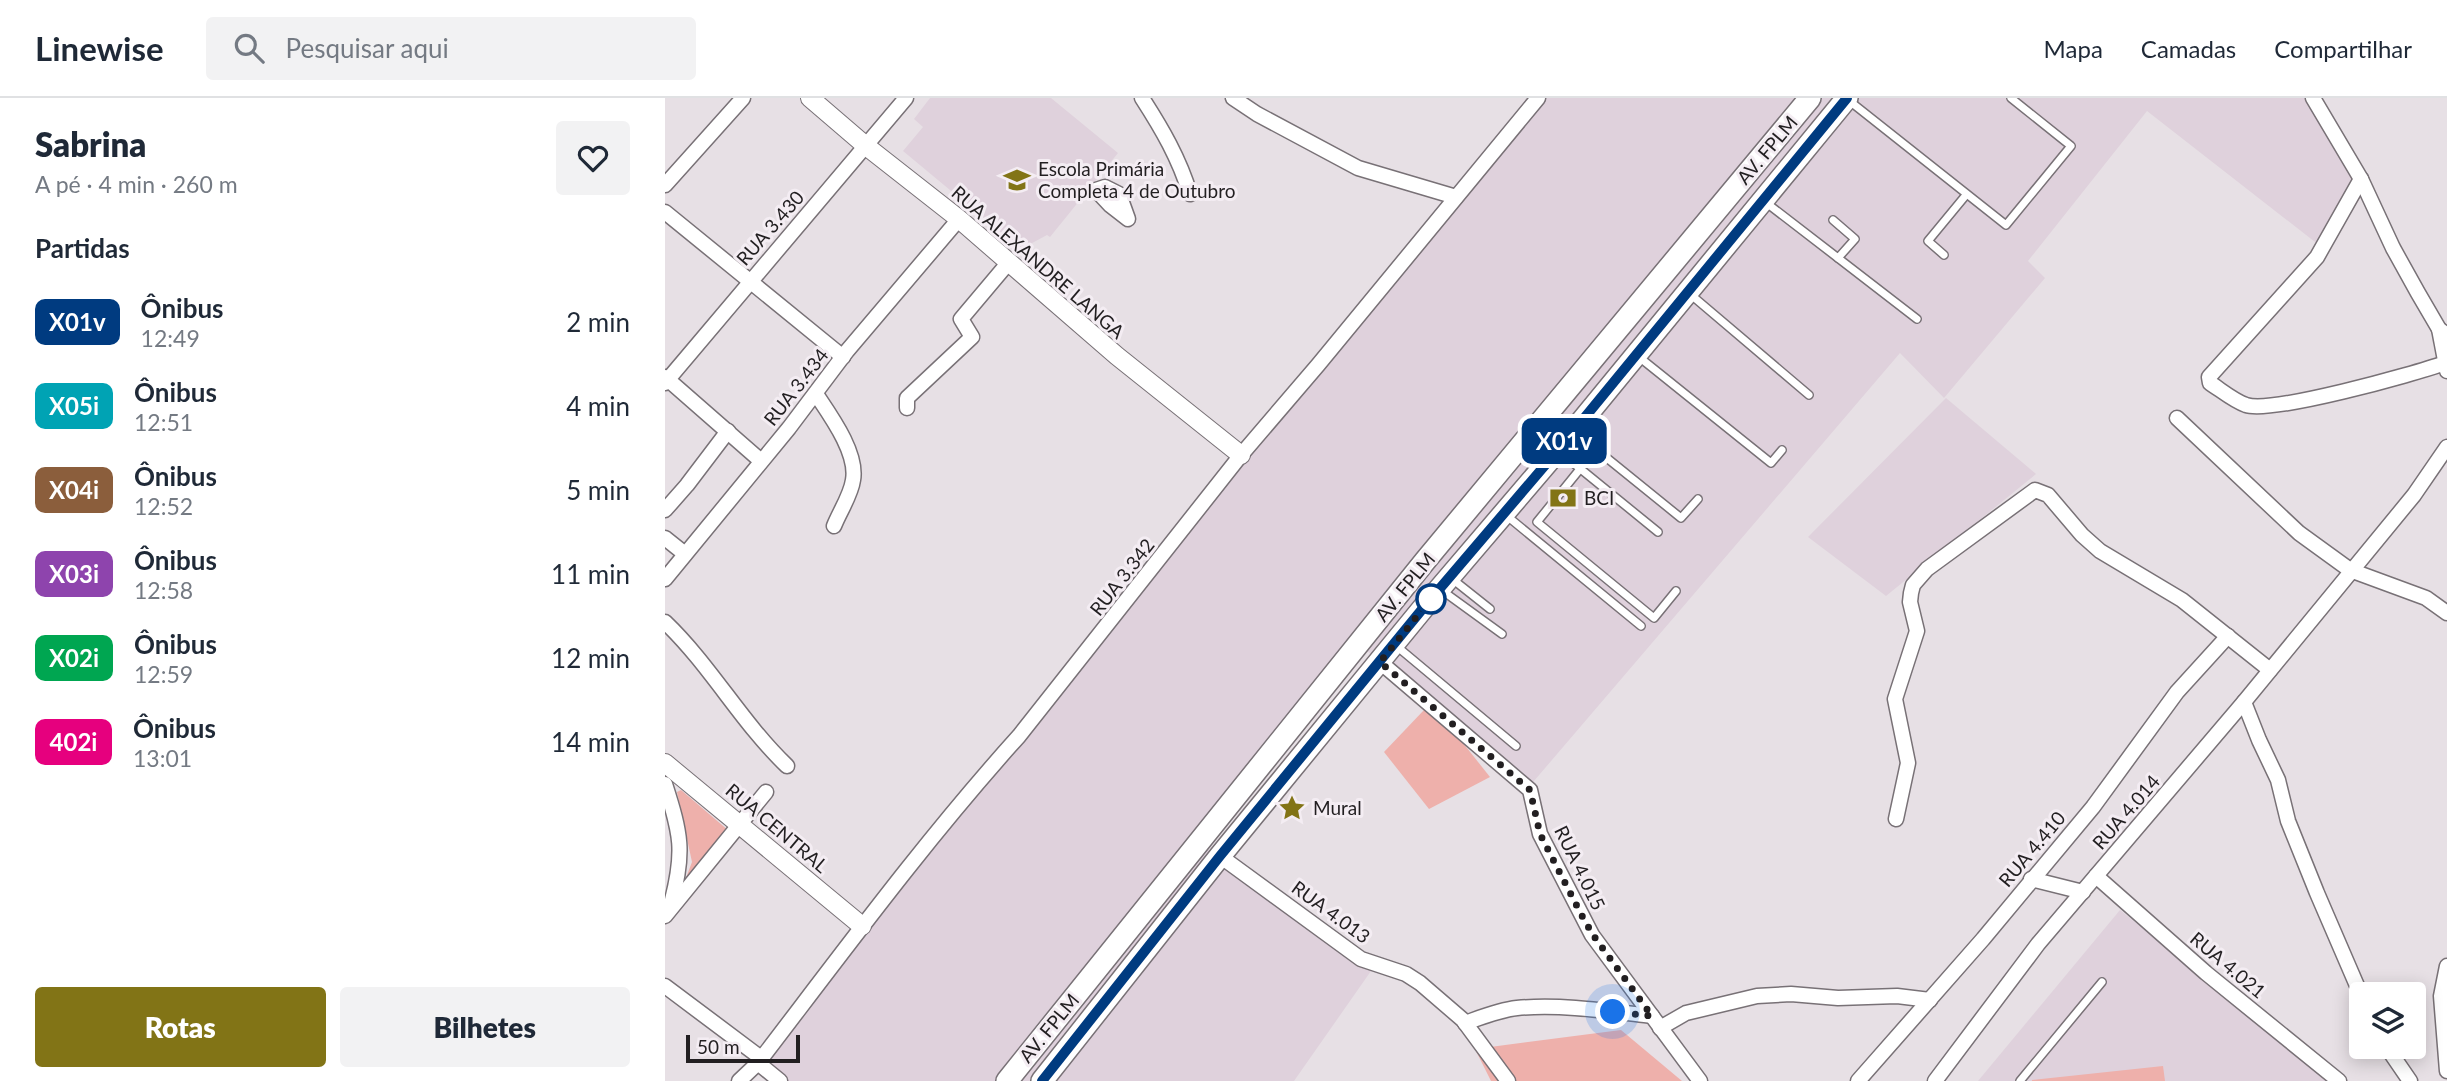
<!DOCTYPE html>
<html lang="pt">
<meta charset="utf-8">
<style>
:root{--surface:#fff;--page:#f2f2f3;--text:#1f2937;--muted:#747a83;--line:#e0e1e3;--accent:#827416}
body{margin:0;font-family:Lato,sans-serif;background:var(--page);color:var(--text);height:100vh;display:flex;flex-direction:column;font-size:26px;white-space:nowrap}
*{box-sizing:border-box;margin:0}
p{font-size:23px;color:var(--muted)}
.icon{flex:none;width:38px;height:38px;fill:none;stroke:currentColor;stroke-width:2;stroke-linecap:round;stroke-linejoin:round}
.map{position:relative;flex:1;overflow:hidden}
.panel{display:flex;flex-direction:column;background:var(--surface);width:665px}
.panel>*{flex:none}
.badge{padding:0 14px;border-radius:10px;font-size:24px;line-height:46px}
.buttons{position:absolute;left:1684px;top:884px;display:grid;gap:14px}
.buttons a{display:grid;place-items:center;width:77px;height:77px;border-radius:7px;background:var(--surface);box-shadow:0 4px 18px #0003;font-size:35px}
.scale{position:absolute;left:21px;bottom:18px;width:114px;box-sizing:border-box;padding-left:7px;border:4px solid #221f21;border-top:0;font-size:19px;line-height:24px;white-space:nowrap;color:#221f21;-webkit-text-stroke:5px #f4edf3;paint-order:stroke}
.you{position:absolute;width:35px;height:35px;margin:-18px;border:5px solid #fff;border-radius:50%;background:#1a73e8;box-shadow:0 0 0 10px #1a73e833}
.map>.badge{position:absolute;translate:-50% -50%;box-shadow:0 0 0 4px #fff}
h2{padding:0 35px;font-size:26px;line-height:63px}
.round{display:grid;place-items:center;flex:none;width:74px;height:74px;border-radius:7px;background:var(--page)}
.summary{display:flex;align-items:center;justify-content:space-between;height:119px;padding:0 35px}
h1{font-size:33px;font-weight:800;line-height:52px}
.cta{display:flex;gap:14px;margin-top:auto;padding:14px 35px}
.cta a{flex:1;height:80px;border-radius:7px;background:var(--accent);color:#fff;font-size:28px;font-weight:800;line-height:80px;text-align:center}
.cta a+a{background:var(--page);color:var(--text)}
ul{padding:0;list-style:none}
li{display:flex;align-items:center;gap:21px;height:84px;padding:0 35px}
li div{flex:1}
li b{display:block;font-size:26px}
li em{font-style:normal}
li .badge{min-width:77px;font-weight:700;text-align:center}
header{display:flex;align-items:center;gap:42px;box-sizing:border-box;height:98px;padding:0 35px;background:var(--surface);border-bottom:2px solid var(--line)}
header strong{font-size:33px}
nav{display:flex;gap:38px;margin-inline-start:auto;font-size:24px}
.search{width:490px;height:63px;background:var(--page);display:flex;align-items:center;gap:18px;box-sizing:border-box;padding:0 24px;border-radius:7px;color:var(--muted);font-size:26px}
main{display:flex;flex:1;min-height:0}
.map>svg:first-child{display:block}
</style>
<header>
<strong>Linewise</strong>
<div class="search"><svg class="icon" aria-label="search" viewBox="0 0 24 24"><circle cx="10" cy="10" r="6"/><path d="M15 15l6 6"/></svg>Pesquisar aqui</div>
<nav><a>Mapa</a><a>Camadas</a><a>Compartilhar</a></nav>
</header>
<main>
<section class="panel">
<div class="summary"><div><h1>Sabrina</h1><p>A pé · 4 min · 260 m</p></div><a class="round"><svg class="icon" aria-label="heart" viewBox="0 0 24 24"><path d="M12 20l-8-8c-3-5 5-10 8-4 3-6 11-1 8 4z"/></svg></a></div>
<h2>Partidas</h2>
<ul>
<li><span class="badge" style="background:#003b80;color:#fff">X01v</span><div><b>Ônibus</b><p>12:49</p></div><em>2 min</em></li>
<li><span class="badge" style="background:#00a3b4;color:#fff">X05i</span><div><b>Ônibus</b><p>12:51</p></div><em>4 min</em></li>
<li><span class="badge" style="background:#8b5e3c;color:#fff">X04i</span><div><b>Ônibus</b><p>12:52</p></div><em>5 min</em></li>
<li><span class="badge" style="background:#8e44ad;color:#fff">X03i</span><div><b>Ônibus</b><p>12:58</p></div><em>11 min</em></li>
<li><span class="badge" style="background:#00a651;color:#fff">X02i</span><div><b>Ônibus</b><p>12:59</p></div><em>12 min</em></li>
<li><span class="badge" style="background:#e6007e;color:#fff">402i</span><div><b>Ônibus</b><p>13:01</p></div><em>14 min</em></li>
</ul>
<div class="cta"><a>Rotas</a><a>Bilhetes</a></div>
</section>
<div class="map">
<svg width="1782" height="983" viewBox="0 0 1782 983">
<rect width="100%" height="100%" fill="#e7e0e5"/>
<g fill="#dfd1dc">
<polygon points="265,0 386,0 453,55 385,139 382,137 356,151 238,53 258,29 249,21"/>
<polygon points="873,0 1644,0 1696,81 1659,151 1482,13 1363,163 1380,180 1279,300 1235,255 863,690 694,546 533,744 706,873 629,983 115,983 93,965"/>
<polygon points="1281,300 1371,376 1221,498 1143,439"/>
<polygon points="1455,812 1664,983 1313,983"/>
</g>
<g fill="#eeb0ab">
<polygon points="759,612 794,640 825,679 764,711 719,654"/>
<polygon points="16,692 64,733 16,793 27,764 12,694"/>
<polygon points="956,932 1017,983 826,983 810,951"/>
<polygon points="1498,968 1500,983 1367,983 1367,982"/>
</g>
<g fill="none" stroke-linecap="round" stroke-linejoin="round">
<g stroke="#787176" stroke-width="10">
<g id="service">
<polyline points="1182,1 1341,127 1406,48 1346,0"/>
<polyline points="1099,103 1173,160 1190,141 1168,122"/>
<polyline points="1279,157 1263,143 1301,97"/>
<polyline points="1173,160 1252,221"/>
<polyline points="1025,196 1144,297"/>
<polyline points="974,259 1106,365 1117,352"/>
<polyline points="911,335 1016,420 1033,401"/>
<polyline points="896,355 993,434"/>
<polyline points="915,371 872,424 989,520 1011,493"/>
<polyline points="842,418 976,528"/>
<polyline points="786,480 825,511"/>
<polyline points="775,491 837,536"/>
<polyline points="729,546 851,648"/>
<polyline points="1355,983 1437,884"/>
</g>
</g>
<g stroke="#787176" stroke-width="17">
<g id="minor">
<path d="M477,0C497,31 514,60 525,96"/>
<polyline points="568,0 592,16 693,70 791,99"/>
<polyline points="1648,0 1696,81 1728,150 1753,195 1774,231 1782,237"/>
<path d="M1696,81L1652,159L1544,279L1545,285C1556,292 1569,303 1581,307C1606,316 1749,276 1780,265"/>
<polyline points="0,87 78,0"/>
<polygon points="440,89 454,96 463,121 445,107 431,92"/>
<polyline points="0,114 178,259"/>
<polyline points="1774,231 1782,273"/>
<polyline points="0,279 96,363"/>
<polyline points="0,285 241,0"/>
<path d="M151,296C165,317 193,355 188,382C186,397 175,413 169,428"/>
<polyline points="242,310 242,300 307,239 296,221 344,164"/>
<polyline points="1512,320 1634,435 1685,472 1761,500 1782,515"/>
<polyline points="0,412 22,387 63,333"/>
<polyline points="0,440 20,456"/>
<polyline points="0,481 124,330 182,253 294,121"/>
<path d="M0,524C46,568 76,624 122,668"/>
<polyline points="715,564 865,692 875,736 927,837 1035,983"/>
<polyline points="1579,604 1594,642 1613,682 1623,723 1652,795 1696,897"/>
<path d="M0,686C16,736 20,754 6,806"/>
<polyline points="1231,721 1243,665 1230,601 1252,533 1245,504 1246,495 1248,487 1262,471 1370,392 1383,397 1417,437 1435,453 1517,502 1605,572"/>
<polyline points="555,758 696,861 741,876 755,885 798,922 843,983"/>
<polyline points="1431,778 1541,875 1674,983"/>
<polyline points="1366,781 1418,794"/>
<polyline points="0,818 101,694"/>
<polyline points="1782,868 1776,898 1782,973"/>
<polyline points="0,888 96,960"/>
<path d="M800,925C817,919 834,912 852,910C896,906 943,913 987,918"/>
<polyline points="995,930 1021,915 1092,898 1126,896 1173,900 1232,898 1265,902"/>
<polyline points="1721,948 1745,983"/>
<polyline points="93,965 115,983"/>
<path d="M74,983L93,965C178,854 261,741 354,638L576,357L653,267L873,0"/>
<polyline points="1193,983 1318,841 1428,709 1512,594 1563,538"/>
<polyline points="1270,983 1373,846 1579,604 1749,397 1782,349"/>
</g>
</g>
<g stroke="#787176" stroke-width="20">
<g id="tertiary">
<polyline points="145,0 201,48 294,121 452,258 576,357"/>
<polyline points="0,665 197,828"/>
</g>
</g>
<g stroke="#787176" stroke-width="24">
<g id="secondary">
<polyline points="342,983 760,463 1145,0"/>
<polyline points="377,983 555,758 759,509 893,352 1182,0"/>
</g>
</g>
<use href="#service" stroke="#fff" stroke-width="7"/>
<use href="#minor" stroke="#fff" stroke-width="14"/>
<use href="#tertiary" stroke="#fff" stroke-width="18"/>
<use href="#secondary" stroke="#fff" stroke-width="21"/>
</g>
<g fill="none" stroke-linecap="round" stroke-linejoin="round">
<g stroke="#fff" stroke-width="16">
<polyline id="line" points="377,983 555,758 759,509 893,352 1182,0"/>
</g>
<use href="#line" stroke="#003b80" stroke-width="10"/>
<polyline stroke="#221f21" stroke-width="7" stroke-dasharray="0 12.6" points="766,501 715,564 865,692 875,736 916,816 928,837 987,918 948,914"/>
</g>
<defs>
<g id="school-bare" transform="scale(2.1)"><path d="M0-5L7-2L0 1L-7-2ZM-4 1L0 2.5L4 1V4Q0 6-4 4Z" fill="#827416" stroke="#f4edf3" stroke-width="2.5" paint-order="stroke"/></g>
<g id="bank-bare" transform="scale(2.1)"><path d="M-6-4H6V4H-6ZM0-2.3a2.3 2.3 0 1 0 0 4.6a2.3 2.3 0 1 0 0-4.6Z" fill="#827416" stroke="#f4edf3" stroke-width="2.5" paint-order="stroke"/></g>
<g id="sight-bare" transform="scale(2.1)"><path d="M0-6L1.8-2.2L6-1.7L2.9 1.2L3.7 5.4L0 3.3L-3.7 5.4L-2.9 1.2L-6-1.7L-1.8-2.2Z" fill="#827416" stroke="#f4edf3" stroke-width="2.5" paint-order="stroke"/></g>
</defs>
<g fill-rule="evenodd">
<use href="#school-bare" x="352" y="82"/>
<use href="#bank-bare" x="898" y="400"/>
<use href="#sight-bare" x="627" y="710"/>
</g>
<circle fill="#fff" stroke="#003b80" stroke-width="3.5" cx="766" cy="501" r="14"/>
<g text-anchor="middle" stroke-width="6" stroke-linejoin="round" paint-order="stroke">
<g font-size="19" fill="#221f21" stroke="#f4edf3">
<text transform="translate(1102 52) rotate(-50)" y="7">AV. FPLM</text>
<text transform="translate(105 130) rotate(-49)" y="7">RUA 3.430</text>
<text transform="translate(373 164) rotate(41)" y="7">RUA ALEXANDRE LANGA</text>
<text transform="translate(131 289) rotate(-52)" y="7">RUA 3.434</text>
<text transform="translate(457 479) rotate(-52)" y="7">RUA 3.342</text>
<text transform="translate(740 489) rotate(-51)" y="7">AV. FPLM</text>
<text transform="translate(1461 714) rotate(-49)" y="7">RUA 4.014</text>
<text transform="translate(112 730) rotate(40)" y="7">RUA CENTRAL</text>
<text transform="translate(1367 751) rotate(-50)" y="7">RUA 4.410</text>
<text transform="translate(915 770) rotate(64)" y="7">RUA 4.015</text>
<text transform="translate(666 814) rotate(36)" y="7">RUA 4.013</text>
<text transform="translate(1563 867) rotate(40)" y="7">RUA 4.021</text>
<text transform="translate(384 930) rotate(-51)" y="7">AV. FPLM</text>
</g>
<g font-size="19" fill="#221f21" stroke="#f4edf3" text-anchor="start">
<text x="373" y="78">Escola Primária<tspan x="373" dy="22">Completa 4 de Outubro</tspan></text>
<text x="919" y="407">BCI</text>
<text x="648" y="717">Mural</text>
</g>
</g>
</svg>
<div class="buttons">
<a><svg class="icon" aria-label="layers" viewBox="0 0 24 24"><path d="M12 4l9 5-9 5-9-5zM3 14l9 5 9-5"/></svg></a>
</div>
<div class="scale">50 m</div>
<div class="you" style="left:948px;top:914px"></div>
<b class="badge" style="left:899px;top:343px;background:#003b80;color:#fff">X01v</b>
</div>
</main>
